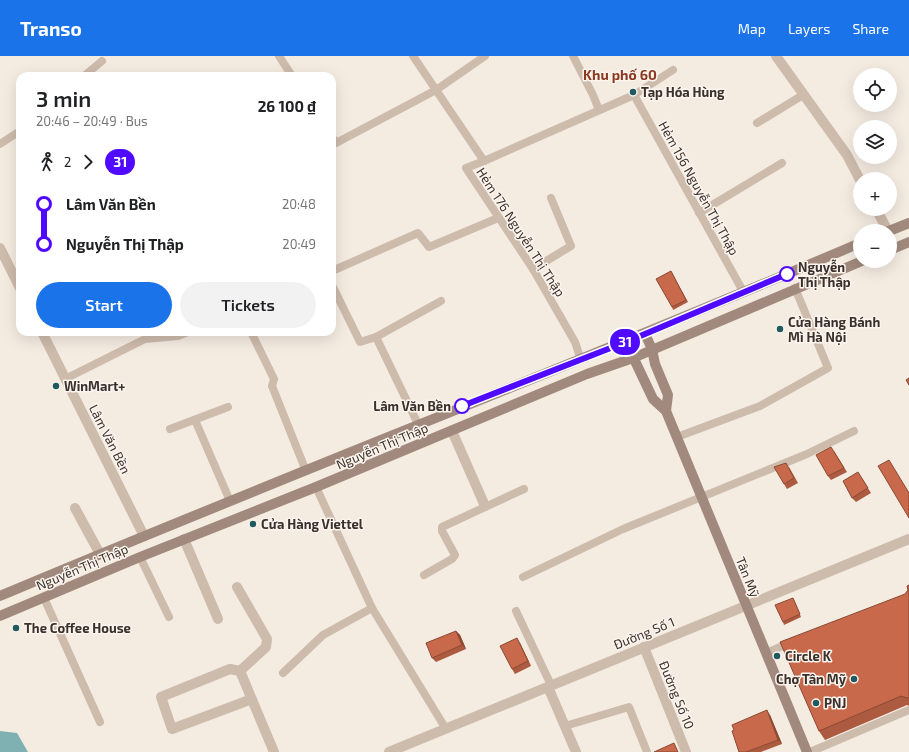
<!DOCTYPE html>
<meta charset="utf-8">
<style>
:root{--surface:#fff;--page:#f2f2f2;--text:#202124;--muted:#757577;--accent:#1a73e8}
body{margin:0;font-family:"Exo 2",sans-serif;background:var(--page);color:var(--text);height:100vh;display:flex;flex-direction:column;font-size:15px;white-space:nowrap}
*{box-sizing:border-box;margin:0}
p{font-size:13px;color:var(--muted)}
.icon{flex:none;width:22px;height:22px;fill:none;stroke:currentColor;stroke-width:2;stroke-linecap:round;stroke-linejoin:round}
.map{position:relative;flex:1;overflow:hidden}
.drawer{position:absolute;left:16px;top:16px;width:320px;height:264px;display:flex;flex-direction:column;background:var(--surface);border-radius:12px;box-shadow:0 4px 16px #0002}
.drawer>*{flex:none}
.badge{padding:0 8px;border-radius:13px;font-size:14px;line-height:26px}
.buttons{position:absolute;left:853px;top:12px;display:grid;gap:8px}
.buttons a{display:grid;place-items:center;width:44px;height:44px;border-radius:50%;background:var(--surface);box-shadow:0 4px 16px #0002;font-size:20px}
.map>.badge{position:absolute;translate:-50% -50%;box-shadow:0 0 0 2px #fff}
.legs{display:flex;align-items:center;gap:6px;height:44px;padding:0 20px;font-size:13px}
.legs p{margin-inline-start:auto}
.overview{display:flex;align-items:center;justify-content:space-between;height:68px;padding:0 20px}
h1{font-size:22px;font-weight:600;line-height:30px}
.action{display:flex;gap:8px;margin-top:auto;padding:8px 20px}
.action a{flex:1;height:46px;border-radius:24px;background:var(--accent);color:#fff;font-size:16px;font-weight:600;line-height:46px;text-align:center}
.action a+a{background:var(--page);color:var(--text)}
ul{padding:0 20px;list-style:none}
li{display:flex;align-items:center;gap:14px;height:40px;font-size:15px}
li i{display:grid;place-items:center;width:6px;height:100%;margin:0 5px;background:currentColor}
li i::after{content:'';width:10px;height:10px;margin:-5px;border:3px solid;border-radius:50%;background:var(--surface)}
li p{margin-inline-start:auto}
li:first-child i{background:linear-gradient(#0000 50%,currentColor 0)}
li:last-child i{background:linear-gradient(currentColor 50%,#0000 0)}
header{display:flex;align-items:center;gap:24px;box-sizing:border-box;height:56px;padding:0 20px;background:var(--accent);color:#fff}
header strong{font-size:19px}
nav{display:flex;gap:22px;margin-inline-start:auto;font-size:14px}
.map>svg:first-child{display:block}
</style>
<header>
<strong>Transo</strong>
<nav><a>Map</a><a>Layers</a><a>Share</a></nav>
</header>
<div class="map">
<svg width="909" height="696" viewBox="0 0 909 696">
<rect width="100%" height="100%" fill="#f4ebe1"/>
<polygon fill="#7fb0b2" points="0,675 17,677 28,696 0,696"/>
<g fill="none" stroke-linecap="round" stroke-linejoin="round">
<g stroke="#cdbbac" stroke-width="8">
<polyline points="279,0 292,20"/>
<polyline points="413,0 484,105 466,112 533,213 575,286 581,304"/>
<polyline points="573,0 593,39 599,54"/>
<polyline points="84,20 102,5"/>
<polyline points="634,39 744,237"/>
<polyline points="757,67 803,39"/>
<polyline points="332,81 336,87 436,34 485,0"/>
<polyline points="0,88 20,75"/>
<polyline points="484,105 634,39 673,14"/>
<polyline points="699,157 782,107"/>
<polyline points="533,213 571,190 551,142"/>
<polyline points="332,215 418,177 429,191 498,162"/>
<polyline points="332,229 360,286 376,281 441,245"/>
<polyline points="251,276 274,323 272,330 306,415"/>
<polyline points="376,281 418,368"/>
<polyline points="65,323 145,283 178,280 188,276"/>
<polyline points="195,364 230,445"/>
<polyline points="170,373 228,351"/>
<polyline points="677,381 760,350 828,312 795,232"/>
<polyline points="316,431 372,552 446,673"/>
<polyline points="140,501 169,561"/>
<polyline points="424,519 452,503 455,499 442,475 442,471 524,433"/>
<polyline points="523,521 623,473 807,398 854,375"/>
<polyline points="44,542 100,666"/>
<polyline points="516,555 551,629"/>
<polyline points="766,597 792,586"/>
<polyline points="283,617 323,579 372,552"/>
<polyline points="565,670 629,651 647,696"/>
<polyline points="810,696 909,654"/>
</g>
<g stroke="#cdbbac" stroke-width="10">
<polyline points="776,0 847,99 860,124"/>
<polyline points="876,153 888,175"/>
<polyline points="452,375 485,450"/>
<polyline points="75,452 100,498"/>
<polyline points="184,483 218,563"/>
<polyline points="237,531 267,583 266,591 240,615"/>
<polyline points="644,591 686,696"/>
<polyline points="548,631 576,696"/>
<polyline points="252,643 172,673 161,641 230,613 240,615 274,696"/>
<polyline points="389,696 909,483"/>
</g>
<g stroke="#cdbbac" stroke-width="10">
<polyline points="0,192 20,232"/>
<polyline points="42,276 144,480"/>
</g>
<g stroke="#a18a7d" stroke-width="10">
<polyline points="889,175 909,167"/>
<polyline points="890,194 909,186"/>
<polyline points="645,278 652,293 655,308 668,339 666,355"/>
<polyline points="626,286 653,343 666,355 807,696"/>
<path d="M0,540C285,420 575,309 860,187"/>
<polyline points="0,560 140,501 316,431 587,318 633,302 862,205"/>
</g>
</g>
<g fill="#ac5a40">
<polygon points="672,217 688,246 673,254 672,251"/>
<polygon points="834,395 847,416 831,424 828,420"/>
<polygon points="789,411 798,427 787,433 784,428"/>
<polygon points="861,421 871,437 856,446 852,442"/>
<polygon points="909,529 909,650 907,649 825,684 819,675 905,538 908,534"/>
<polygon points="794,544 801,561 784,569 783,566"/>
<polygon points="456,575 460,579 466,593 436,606 432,602"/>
<polygon points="520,587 531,610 515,618 512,613"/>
<polygon points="770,659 782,688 761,696 739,696 734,674"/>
</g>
<g fill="#8c4a34">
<polygon points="456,575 460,579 466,593 462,589"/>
<polygon points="517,582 520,587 531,610 528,605"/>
<polygon points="767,654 770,659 782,688 778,684"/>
</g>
<g fill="#c8694b" stroke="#8c4a34">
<polygon points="671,215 686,244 672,251 656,223"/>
<polygon points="909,322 909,329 906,324"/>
<polygon points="831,391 844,412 828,420 816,399"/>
<polygon points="889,404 909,437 909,462 878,410"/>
<polygon points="786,407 794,422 784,428 774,411"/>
<polygon points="858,416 868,432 852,442 843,425"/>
<polygon points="909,529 909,641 907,642 901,640 819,675 780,586 905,538 908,534 907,530"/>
<polygon points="793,542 800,558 783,566 775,549"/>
<polygon points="456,575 462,589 432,602 426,587"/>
<polygon points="517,582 528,605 512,613 500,590"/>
<polygon points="767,654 778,684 746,696 739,696 732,675 734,674 732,669"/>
<polygon points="674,687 678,696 654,696"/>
</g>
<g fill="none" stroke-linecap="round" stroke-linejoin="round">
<g stroke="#fff" stroke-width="9">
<polyline id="line-1" points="462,350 626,286 787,218"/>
</g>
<use href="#line-1" stroke="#4f0aff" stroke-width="6"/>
</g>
<g fill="#1f5a5e" stroke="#fbf5ee" stroke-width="1.5">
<circle cx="633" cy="36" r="4"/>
<circle cx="780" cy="273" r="4"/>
<circle cx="56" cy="330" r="4"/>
<circle cx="253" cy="468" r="4"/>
<circle cx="16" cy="572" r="4"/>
<circle cx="777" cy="600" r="4"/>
<circle cx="854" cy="623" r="4"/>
<circle cx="816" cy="647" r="4"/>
</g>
<g fill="#fff" stroke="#4f0aff" stroke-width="2">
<circle cx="787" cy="218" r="7"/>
<circle cx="462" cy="350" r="7"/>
</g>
<g text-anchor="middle" stroke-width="3" stroke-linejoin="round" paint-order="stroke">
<g font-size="13" font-weight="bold" fill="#3b302b" stroke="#fbf5ee" text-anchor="start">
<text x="641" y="41">Tạp Hóa Hùng</text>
<text x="788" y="271">Cửa Hàng Bánh<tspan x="788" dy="15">Mì Hà Nội</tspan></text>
<text x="64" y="335">WinMart+</text>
<text x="261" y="473">Cửa Hàng Viettel</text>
<text x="24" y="577">The Coffee House</text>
<text x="785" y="605">Circle K</text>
<text x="846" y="628" text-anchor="end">Chợ Tân Mỹ</text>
<text x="824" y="652">PNJ</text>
</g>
<g font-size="13" fill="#3b302b" stroke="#fbf5ee">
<text transform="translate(699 132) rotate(61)" y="5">Hẻm 156 Nguyễn Thị Thập</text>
<text transform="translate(521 176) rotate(57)" y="5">Hẻm 176 Nguyễn Thị Thập</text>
<text transform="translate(110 383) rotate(63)" y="5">Lâm Văn Bền</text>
<text transform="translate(382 390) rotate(-23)" y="5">Nguyễn Thị Thập</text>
<text transform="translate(82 511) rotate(-23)" y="5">Nguyễn Thị Thập</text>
<text transform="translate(748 521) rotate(68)" y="5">Tân Mỹ</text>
<text transform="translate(644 577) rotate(-22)" y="5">Đường Số 1</text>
<text transform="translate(677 639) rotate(68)" y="5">Đường Số 10</text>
</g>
<g font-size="13" font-weight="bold" fill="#3b302b" stroke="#fbf5ee" text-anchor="start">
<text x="798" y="216">Nguyễn<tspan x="798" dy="15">Thị Thập</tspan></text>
<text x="451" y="355" text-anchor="end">Lâm Văn Bền</text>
</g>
<g font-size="14" font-weight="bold" fill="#8c3b22" stroke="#fbf5ee">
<text x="620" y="24">Khu phố 60</text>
</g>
</g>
</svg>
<div class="buttons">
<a><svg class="icon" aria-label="locate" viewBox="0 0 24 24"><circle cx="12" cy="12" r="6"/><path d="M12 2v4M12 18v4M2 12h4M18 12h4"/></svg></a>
<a><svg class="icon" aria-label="layers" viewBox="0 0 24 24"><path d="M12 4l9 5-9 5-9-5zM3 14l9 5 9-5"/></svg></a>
<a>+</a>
<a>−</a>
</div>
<b class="badge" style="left:625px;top:286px;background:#4f0aff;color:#fff">31</b>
<section class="drawer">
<div class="overview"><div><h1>3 min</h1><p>20:46 – 20:49 · Bus</p></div><b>26 100 ₫</b></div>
<div class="legs"><svg class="icon" aria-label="walk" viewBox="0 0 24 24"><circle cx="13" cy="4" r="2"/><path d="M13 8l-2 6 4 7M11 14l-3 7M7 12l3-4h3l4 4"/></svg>2<svg class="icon" aria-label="forward" viewBox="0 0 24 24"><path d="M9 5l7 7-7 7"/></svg><b class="badge" style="background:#4f0aff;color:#fff">31</b></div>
<ul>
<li><i style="color:#4f0aff"></i><b>Lâm Văn Bền</b><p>20:48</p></li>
<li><i style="color:#4f0aff"></i><b>Nguyễn Thị Thập</b><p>20:49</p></li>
</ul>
<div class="action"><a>Start</a><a>Tickets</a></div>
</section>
</div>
